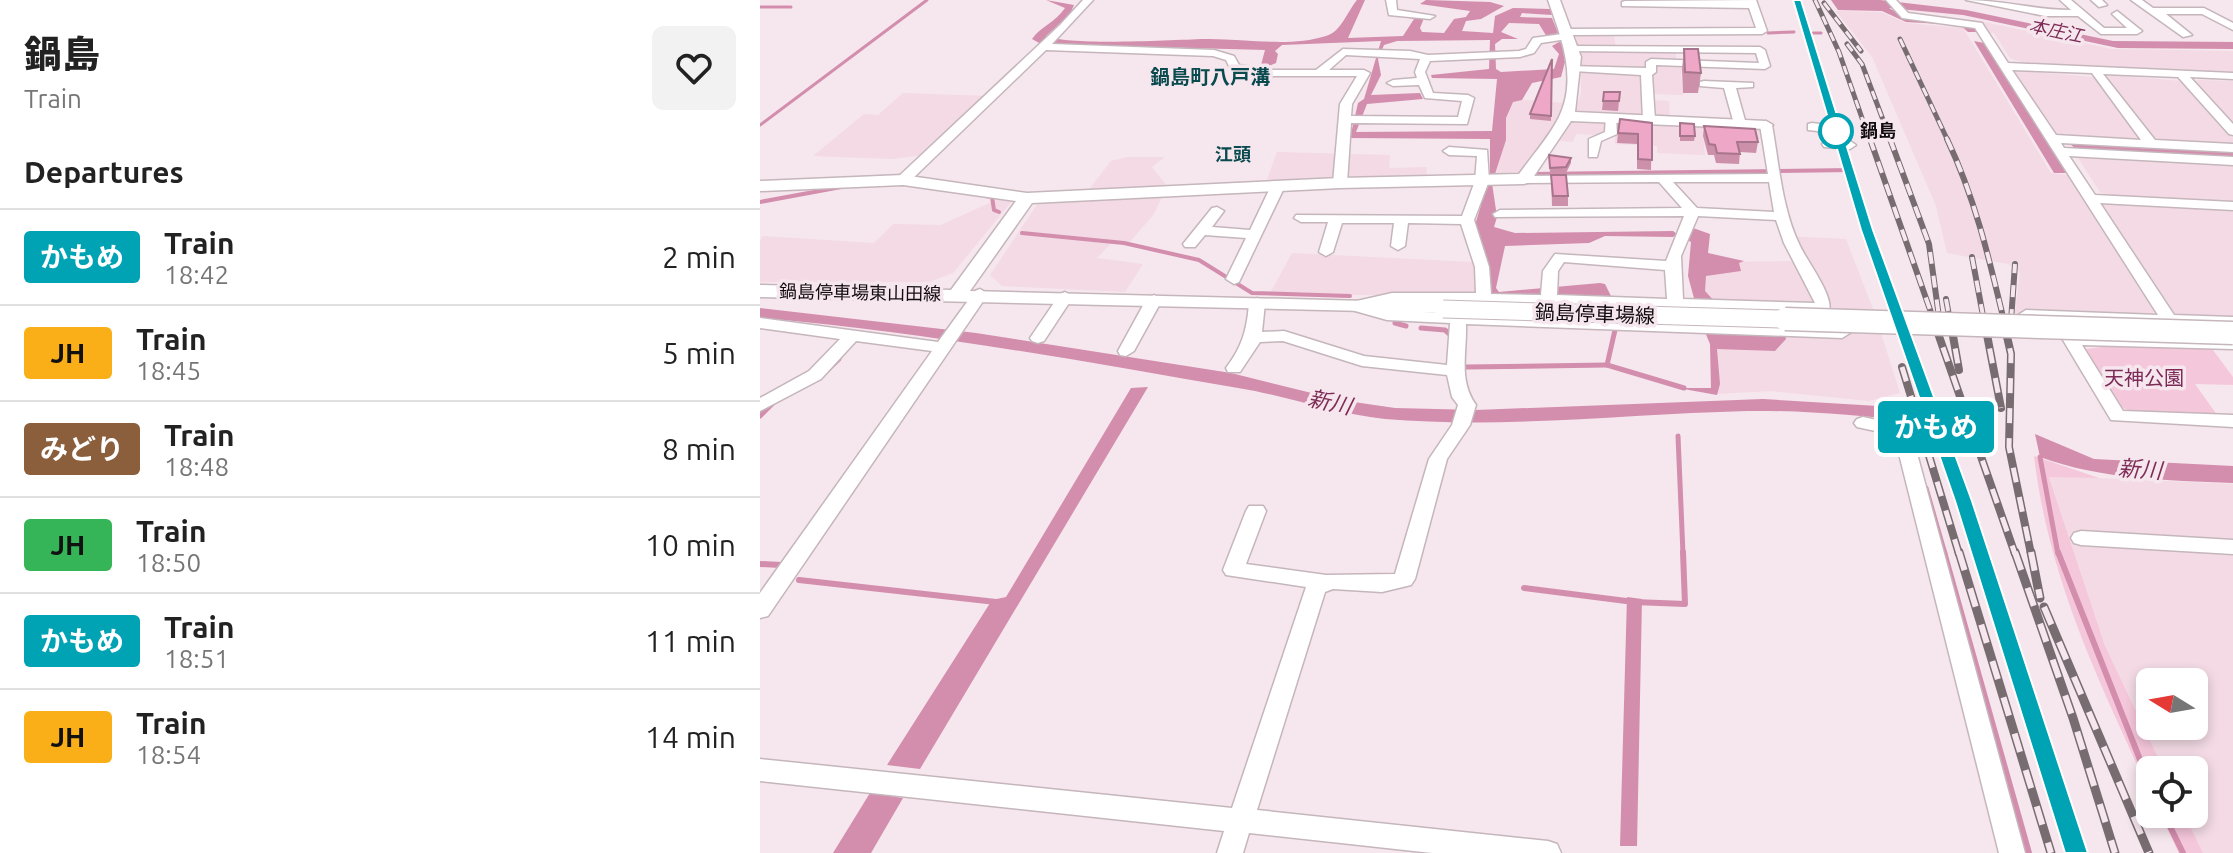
<!DOCTYPE html>
<meta charset="utf-8">
<style>
:root{--surface:#fff;--page:#f2f2f2;--text:#222;--muted:#767676;--line:#e0e0e0}
body{margin:0;font-family:Ubuntu,"Noto Sans JP",sans-serif;background:var(--page);color:var(--text);height:100vh;display:flex;flex-direction:column;font-size:30px;white-space:nowrap}
*{box-sizing:border-box;margin:0}
p{font-size:26px;color:var(--muted)}
.icon{flex:none;width:44px;height:44px;fill:none;stroke:currentColor;stroke-width:2;stroke-linecap:round;stroke-linejoin:round}
.map{position:relative;flex:1;overflow:hidden}
.panel{display:flex;flex-direction:column;background:var(--surface);width:760px}
.panel>*{flex:none}
.badge{padding:0 16px;border-radius:6px;font-size:28px;line-height:52px}
.needle{width:52px;rotate:281deg}
.fabs{position:absolute;left:1376px;top:668px;display:grid;gap:16px}
.fabs a{display:grid;place-items:center;width:72px;height:72px;border-radius:12px;background:var(--surface);box-shadow:0 4px 12px #0003;font-size:40px}
.map>.badge{position:absolute;translate:-50% -50%;box-shadow:0 0 0 4px #fff}
h2{padding:0 24px;font-size:30px;line-height:72px}
.round{display:grid;place-items:center;flex:none;width:84px;height:84px;border-radius:12px;background:var(--page)}
.summary{display:flex;align-items:center;justify-content:space-between;height:136px;padding:0 24px}
h1{font-size:38px;font-weight:800;line-height:60px}
ul{padding:0;list-style:none}
li{display:flex;align-items:center;gap:24px;height:96px;padding:0 24px;border-top:2px solid var(--line)}
li div{flex:1}
li b{display:block;font-size:30px}
li em{font-style:normal}
li .badge{min-width:88px;font-weight:700;text-align:center}
main{display:flex;flex:1;min-height:0}
.map>svg:first-child{display:block}
</style>
<main>
<section class="panel">
<div class="summary"><div><h1>鍋島</h1><p>Train</p></div><a class="round"><svg class="icon" aria-label="heart" viewBox="0 0 24 24"><path d="M12 20l-8-8c-3-5 5-10 8-4 3-6 11-1 8 4z"/></svg></a></div>
<h2>Departures</h2>
<ul>
<li><span class="badge" style="background:#00a3b4;color:#fff">かもめ</span><div><b>Train</b><p>18:42</p></div><em>2 min</em></li>
<li><span class="badge" style="background:#faaf18;color:#111">JH</span><div><b>Train</b><p>18:45</p></div><em>5 min</em></li>
<li><span class="badge" style="background:#8b5e3c;color:#fff">みどり</span><div><b>Train</b><p>18:48</p></div><em>8 min</em></li>
<li><span class="badge" style="background:#36b558;color:#111">JH</span><div><b>Train</b><p>18:50</p></div><em>10 min</em></li>
<li><span class="badge" style="background:#00a3b4;color:#fff">かもめ</span><div><b>Train</b><p>18:51</p></div><em>11 min</em></li>
<li><span class="badge" style="background:#faaf18;color:#111">JH</span><div><b>Train</b><p>18:54</p></div><em>14 min</em></li>
</ul>
</section>
<div class="map">
<svg width="1473" height="853" viewBox="0 0 1473 853">
<rect width="100%" height="100%" fill="#f6e6ed"/>
<g fill="#f3dae4" fill-rule="evenodd">
<polygon points="1076,11 1121,12 1146,23 1203,28 1291,173 1309,175 1394,311 1392,316 1255,313 1260,272 1248,264 1187,253 1176,206 1112,57"/>
<polygon points="1219,21 1352,49 1473,51 1473,72 1264,63 1250,58 1234,33 1227,33"/>
<polygon points="813,32 853,32 856,48 915,49 917,63 940,74 921,73 923,95 891,94 892,100 909,101 910,119 814,113 821,94 821,53"/>
<polygon points="1259,71 1335,77 1381,139 1294,134 1255,73"/>
<polygon points="1351,75 1421,81 1473,138 1473,146 1395,139 1347,77"/>
<polygon points="1439,80 1473,81 1473,124 1434,81"/>
<polygon points="143,93 227,96 163,155 132,159 53,156 104,114 118,115"/>
<polygon points="751,99 804,103 799,116 758,176 733,177 742,116"/>
<polygon points="806,121 999,127 1001,139 943,135 945,155 897,153 897,146 855,144 855,136 816,134 813,142 793,140"/>
<polygon points="517,152 630,155 629,168 667,167 666,178 505,185"/>
<polygon points="1323,156 1473,164 1473,202 1348,195 1340,192 1318,158"/>
<polygon points="367,157 405,157 392,167 407,186 394,214 369,243 353,241 337,258 383,264 365,292 242,286 230,275 278,203 299,194 327,192 351,161"/>
<polygon points="238,199 252,201 193,273 169,282 0,282 0,241 3,236 114,243 133,224 181,225"/>
<polygon points="1345,201 1473,209 1473,319 1421,317 1409,311 1341,205"/>
<polygon points="1024,236 1086,239 1115,314 946,302 939,284 948,262 1034,261"/>
<polygon points="532,253 732,263 735,295 509,295"/>
<polygon points="1120,330 1140,393 1109,401 1011,391 955,394 952,331"/>
<path d="M1289,476L1473,484V853H1443L1424,814H1434V770H1404L1345,646ZM1390,682H1434V726H1390Z"/>
</g>
<g fill="#f5c7db">
<polygon points="1364,344 1450,346 1473,377 1473,385 1435,384 1457,415 1370,412 1360,406 1326,349"/>
<path d="M1274,456L1339,478L1289,477L1345,646L1404,770H1390V793C1339,681 1289,581 1274,456Z"/>
<polygon points="1400,814 1424,814 1443,853 1419,853"/>
</g>
<g fill="#d38dad" fill-rule="evenodd">
<path d="M286,0L314,5L310,14L286,36C310,46 412,40 444,39C483,38 528,48 566,36C581,32 587,12 597,0H605L588,38L643,36L654,19L636,15L664,18L660,28L662,32L684,33L694,19L706,17L710,11L660,4L666,0L730,2L744,6L721,19L706,21L702,31L733,33L735,16L753,8L790,9L792,15L762,13L760,17L792,18L798,33L787,37L779,24L749,23L741,32L758,39H742L735,44L736,69L741,72L794,69L799,54L792,46L799,42L802,43L805,62L801,77L772,83L762,100L753,102L746,118V140L732,183L737,217L734,227L755,233L913,231L917,234L913,237L845,236L829,243L745,246L736,288L739,292L840,283L845,284L852,298L732,294L729,265L715,225L730,175V139L590,138L598,103L604,99L621,41L522,45L515,51L518,54L516,63L504,68L501,65L505,50L281,44L272,39C281,26 295,23 305,8ZM730,40L729,69L671,75L672,78L737,79L732,131L596,132L607,104L663,99L660,93L611,95L621,75L618,59L624,45L637,41Z"/>
<polygon points="1071,0 1120,0 1206,10 1353,41 1473,42 1473,49 1358,48 1203,15 1129,8 1149,20 1205,23 1214,26 1218,32 1208,32 1200,25 1146,22 1122,11 1078,10"/>
<polygon points="1214,41 1224,43 1306,173 1294,173"/>
<polygon points="1310,144 1473,152 1473,158 1316,149"/>
<polygon points="933,228 950,234 948,253 984,261 979,263 981,271 946,276 945,291 955,302 935,302 928,276 931,242 924,238"/>
<path d="M0,308L216,333L471,373L580,400L635,408L716,410L1003,399L1151,408L1155,421C1099,416 1044,410 987,411C867,414 745,429 625,419C574,414 528,396 478,388C320,361 160,331 0,318Z"/>
<polygon points="945,332 1025,335 1026,339 1015,351 957,349 960,384 957,395 918,388 951,388 950,344"/>
<polygon points="388,387 160,769 127,765 232,600 246,597 371,388"/>
<path d="M1275,434L1334,459L1473,466V483C1406,480 1343,480 1280,457Z"/>
<polygon points="867,597 882,599 877,846 860,846"/>
<polygon points="110,793 143,798 111,853 73,853"/>
</g>
<g fill="none" stroke-linecap="round" stroke-linejoin="round">
<g stroke="#d38dad" stroke-width="3">
<polyline points="0,7 31,7"/>
<polyline points="1008,33 1034,32"/>
<polyline points="1053,33 1061,33"/>
<polyline points="0,125 167,0"/>
</g>
<g stroke="#d38dad" stroke-width="4">
<polyline points="773,174 1093,170"/>
<polyline points="226,196 232,197 234,210 239,212"/>
<polyline points="0,202 81,187"/>
<polyline points="262,233 364,243 439,260 492,293 590,296"/>
</g>
<g stroke="#d38dad" stroke-width="5">
<polyline points="635,323 646,326"/>
<polyline points="661,328 685,330 693,337"/>
<polyline points="855,330 847,365 924,388"/>
<polyline points="706,367 847,365"/>
<polyline points="58,379 79,359"/>
<polyline points="0,416 13,403"/>
<polyline points="1145,416 1153,440"/>
<polyline points="918,436 923,554"/>
<polyline points="1280,457 1298,554"/>
<polyline points="1166,488 1185,554"/>
</g>
<g stroke="#d38dad" stroke-width="6">
<polyline points="1184,552 1269,853"/>
<polyline points="1298,552 1390,785"/>
<polyline points="0,564 21,565"/>
<polyline points="39,580 236,602"/>
<polyline points="764,588 874,602 925,604 923,552"/>
<polyline points="1404,814 1423,853"/>
</g>
<g stroke="#c5b6bc" stroke-width="3">
<g id="minor">
<path d="M323,0H333L292,44L454,50L474,56L479,65L511,70H556L583,49L650,51L668,55L759,51L766,49L773,38L802,34L806,29L996,28L989,8L862,6V2L865,1L996,0L1007,31L1002,34L811,35L807,39L781,43L774,53L760,57L670,61L665,72L673,93L708,95L714,98L707,124L591,123L587,183L580,187L573,183L580,104L597,76H511L475,71L471,70L466,60L453,56L286,50L148,183H138V177L300,25ZM586,55L660,59L655,72L657,78L633,80L627,83L633,86L659,85L665,98L702,101L698,117L591,116L592,104L610,73L604,70H569Z"/>
<polygon points="626,0 636,0 637,10 675,16 670,19 629,15"/>
<path d="M1126,0H1136L1148,13L1222,23L1248,63L1473,73V79L1430,77L1473,124V135L1469,134L1418,77L1343,74L1395,140L1473,144V152L1301,143L1304,148L1473,157V165L1309,156L1335,195L1473,202V210L1340,203L1414,315L1473,317V327L1260,318L1258,315L1266,310L1398,315L1215,28L1142,18ZM1252,70L1332,73L1381,140L1296,135Z"/>
<path d="M1206,0C1242,0 1275,10 1311,10L1300,0H1311L1344,28H1367L1352,14L1357,11L1382,31L1377,34H1341L1318,16H1285Z"/>
<polygon points="1331,0 1342,0 1347,5 1339,7"/>
<polygon points="1371,0 1382,0 1393,8 1444,8 1473,23 1473,30 1442,14 1406,14 1432,35 1423,37"/>
<polygon points="813,46 1000,47 1005,50 1010,66 1005,69 896,65 896,72 892,75 895,120 889,124 883,120 881,75 813,71 809,70 809,66 886,68 886,62 891,59 999,63 996,53 809,51 808,49"/>
<polygon points="944,81 993,83 993,87 976,88 986,124 984,127 974,124 964,88 940,86 940,82"/>
<polygon points="846,115 856,118 857,134 841,141 837,157 829,157 829,139 845,132"/>
<path d="M1006,121L1012,125C1019,164 1022,210 1040,246C1047,261 1074,296 1069,311L724,303H632L614,307L628,310L698,314L1082,328L1090,333L1082,338L706,324C707,353 698,380 716,405L710,425L687,459L655,579L651,585L622,592L573,589L565,592L497,810L788,841L797,844L801,853H672L489,833L483,853H457L464,831L0,781V759L472,808L546,587L466,575L463,570L486,511L489,506H503L506,511L486,564L566,575L635,574L669,459L692,425L698,405L692,397L687,375L602,366L523,341L500,342L480,372H468L466,368C482,347 487,330 489,303L497,298L505,303L502,332L524,331L604,356L687,365L690,323L627,320L588,309L586,306L588,303L632,293H716L715,267L701,224L648,223L645,246L638,250L631,246L634,223H582L573,252L566,256L559,252L568,222H541L534,218L536,215L702,216L715,181L717,156L689,155L683,151L689,147L727,150L729,181L714,220L729,267L731,294L781,295L783,271L795,254L906,261L924,216L735,217L733,214L740,210L922,208L899,182L764,183L759,182V176L1008,174L1000,125ZM913,182H1009L1014,212L937,208ZM938,216L1016,220L1024,243L1055,303L923,299L921,256ZM804,262L905,270L907,299L797,295L798,271Z"/>
<polygon points="1052,123 1068,125 1069,138 1061,138 1058,131 1048,130 1048,124"/>
<polygon points="1068,140 1090,141 1096,145 1090,149 1064,147 1062,144"/>
<polygon points="517,184 524,188 479,282 474,284 466,279 486,238 445,235 435,247 425,247 423,244 452,208 457,207 464,211 452,227 490,230 510,188"/>
<polygon points="220,289 228,294 8,616 0,618 0,593 172,351 96,341 61,379 0,411 0,398 49,371 80,339 0,328 0,318 178,342 215,291"/>
<polygon points="305,292 313,297 284,341 278,343 272,341 270,338 300,294"/>
<polygon points="394,295 402,300 374,351 366,356 360,355 358,351 386,300"/>
<polygon points="1311,335 1473,339 1473,349 1322,345 1363,411 1473,415 1473,427 1351,420 1303,340"/>
<polygon points="1103,417 1140,425 1152,435 1265,853 1239,853 1135,438 1129,434 1097,427 1094,423 1097,419"/>
<polygon points="1321,531 1473,540 1473,554 1321,545 1314,543 1311,538 1314,533"/>
</g>
</g>
<g stroke="#c5b6bc" stroke-width="3">
<path id="major" d="M788,0H800L821,57L815,112L1006,121L1013,125L1006,129L811,121L770,182L764,184L580,188L272,203L210,291L683,303L690,305L693,309L690,313L0,297V285L191,290L256,201L143,185L0,191V181L143,175L267,193L580,178L759,174C772,156 789,137 799,117C818,78 801,37 788,0Z"/>
</g>
<use href="#minor" fill="#fff" fill-rule="evenodd"/>
<use href="#major" fill="#fff" fill-rule="evenodd"/>
<g stroke="#776d71" stroke-width="5">
<g id="rail-far3">
<polyline points="1037,0 1080,141"/>
<polyline points="1055,0 1079,52 1110,141"/>
<polyline points="1064,3 1101,51"/>
<polyline points="1140,39 1188,141"/>
<polyline points="1087,44 1102,64 1131,141"/>
</g>
</g>
<g stroke="#776d71" stroke-width="6">
<g id="rail-far2">
<polyline points="1079,139 1139,321"/>
<polyline points="1110,139 1174,321"/>
<polyline points="1130,139 1169,244 1179,317"/>
<path d="M1187,139C1215,198 1229,258 1244,321"/>
<polyline points="1212,257 1224,321"/>
<polyline points="1186,299 1190,321"/>
<polyline points="1251,321 1255,264"/>
</g>
</g>
<g stroke="#776d71" stroke-width="8">
<g id="rail-far1">
<polyline points="1139,319 1220,554"/>
<polyline points="1173,319 1255,554"/>
<polyline points="1190,319 1199,370"/>
<polyline points="1224,319 1241,408"/>
<polyline points="1243,319 1251,354 1249,447 1271,554"/>
<polyline points="1251,326 1251,319"/>
<polyline points="1142,367 1199,554"/>
</g>
</g>
<g stroke="#776d71" stroke-width="9">
<g id="rail">
<polyline points="1199,552 1291,853"/>
<polyline points="1219,552 1316,853"/>
<polyline points="1255,552 1313,718 1355,853"/>
<polyline points="1271,552 1280,598"/>
<polyline points="1284,607 1389,853"/>
</g>
</g>
<use href="#rail-far3" stroke="#f6e6ed" stroke-width="3" stroke-dasharray="9" stroke-linecap="butt"/>
<use href="#rail-far2" stroke="#f6e6ed" stroke-width="4" stroke-dasharray="12" stroke-linecap="butt"/>
<use href="#rail-far1" stroke="#f6e6ed" stroke-width="5" stroke-dasharray="15" stroke-linecap="butt"/>
<use href="#rail" stroke="#f6e6ed" stroke-width="6" stroke-dasharray="19" stroke-linecap="butt"/>
<g stroke="#c5b6bc" stroke-width="19" stroke-linecap="butt">
<polyline id="major-bridge-far1" points="683,309 1091,321"/>
</g>
<g stroke="#c5b6bc" stroke-width="25" stroke-linecap="butt">
<polyline id="major-bridge" points="1025,319 1473,333"/>
</g>
<use href="#major-bridge-far1" stroke="#fff" stroke-width="17"/>
<use href="#major-bridge" stroke="#fff" stroke-width="22"/>
</g>
<g fill="#cd90ab">
<polygon points="924,49 941,73 938,93 923,93 922,69"/>
<polygon points="844,92 860,92 858,111 842,110"/>
<polygon points="770,114 791,116 791,121 770,119"/>
<polygon points="892,123 891,170 877,169 877,144 857,143 858,133"/>
<polygon points="920,123 935,136 934,141 920,141"/>
<polygon points="944,126 998,142 996,153 980,152 979,164 956,163 954,155 948,155 943,136"/>
<polygon points="811,158 811,163 806,173 790,173 789,160"/>
<polygon points="791,175 808,196 808,206 792,206"/>
</g>
<g fill="#eea7c7" stroke="#a7758b" stroke-width="2">
<polygon points="924,49 938,49 941,73 925,72"/>
<polygon points="792,59 791,116 770,114"/>
<polygon points="844,92 860,92 859,101 843,101"/>
<polygon points="860,119 892,123 892,160 878,159 878,134 858,133"/>
<polygon points="920,123 934,124 935,136 920,136"/>
<polygon points="944,126 995,129 998,142 977,142 980,154 957,153 955,145 949,144"/>
<polygon points="789,155 811,158 806,167 790,168"/>
<polygon points="791,175 806,175 808,196 793,196"/>
</g>
<polygon fill="#00a3b4" stroke="#fff" stroke-width="2" points="1033,0 1041,0 1113,230 1212,501 1328,853 1305,853 1195,501 1101,230"/>
<circle fill="#fff" stroke="#00a3b4" stroke-width="4" cx="1076" cy="131" r="16"/>
<g text-anchor="middle" stroke-width="7" stroke-linejoin="round" paint-order="stroke">
<g font-size="18" font-style="italic" fill="#7e2c57" stroke="#f6e6ed">
<text transform="translate(1296 31) rotate(12)" y="6">本庄江</text>
</g>
<g font-size="18" font-weight="bold" fill="#110c0e" stroke="#f6e6ed" text-anchor="start">
<text x="1100" y="137">鍋島</text>
</g>
<g font-size="18" font-weight="bold" fill="#094a4e" stroke="#f6e6ed">
<text x="473" y="161">江頭</text>
</g>
<g font-size="18" fill="#110c0e" stroke="#f6e6ed">
<text transform="translate(100 293) rotate(1)" y="6">鍋島停車場東山田線</text>
</g>
<g font-size="20" font-weight="bold" fill="#094a4e" stroke="#f6e6ed">
<text x="450" y="84">鍋島町八戸溝</text>
</g>
<g font-size="20" fill="#110c0e" stroke="#f6e6ed">
<text transform="translate(835 314) rotate(2)" y="7">鍋島停車場線</text>
</g>
<g font-size="20" fill="#7d2c57" stroke="#f6e6ed">
<text x="1384" y="385">天神公園</text>
</g>
<g font-size="22" font-style="italic" fill="#7e2c57" stroke="#f6e6ed">
<text transform="translate(570 402) rotate(12)" y="8">新川</text>
<text transform="translate(1380 469) rotate(4)" y="8">新川</text>
</g>
</g>
</svg>
<div class="fabs">
<a><svg class="needle" viewBox="-14 -14 28 28"><path d="M0-13l5 13h-10z" fill="#e53935"/><path d="M0 13l5-13h-10z" fill="#767676"/></svg></a>
<a><svg class="icon" aria-label="locate" viewBox="0 0 24 24"><circle cx="12" cy="12" r="6"/><path d="M12 2v4M12 18v4M2 12h4M18 12h4"/></svg></a>
</div>
<b class="badge" style="left:1176px;top:427px;background:#00a3b4;color:#fff">かもめ</b>
</div>
</main>
